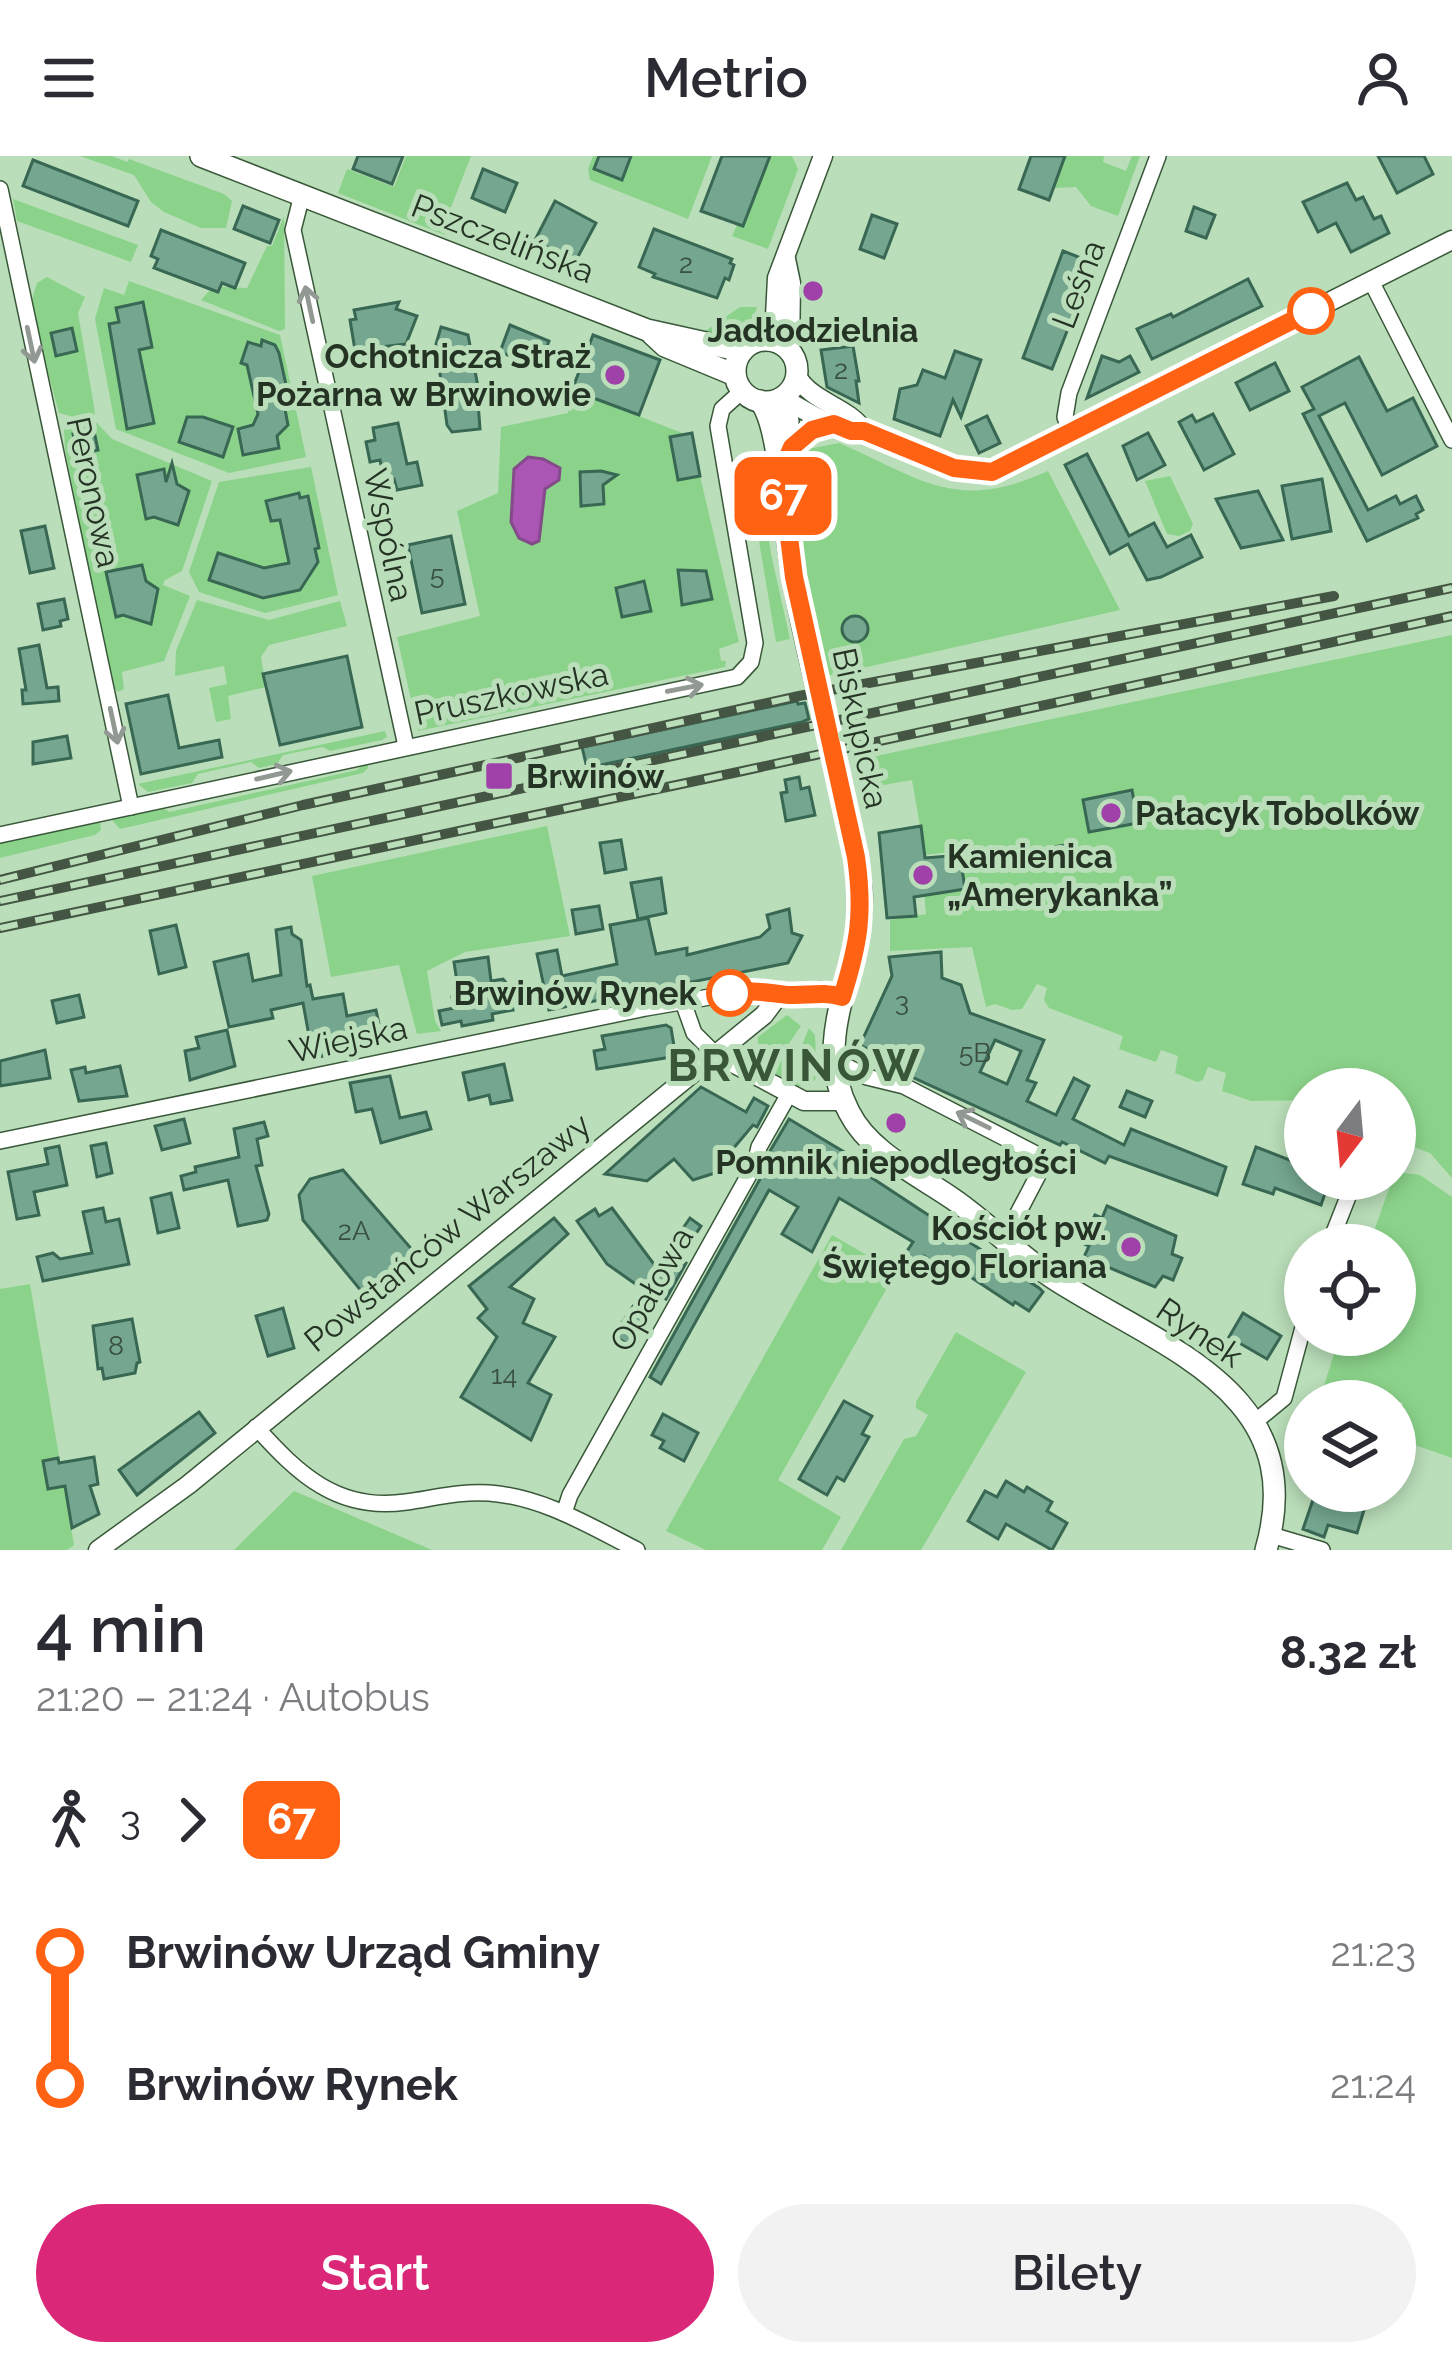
<!DOCTYPE html>
<html lang="pl">
<meta charset="utf-8">
<style>
:root{--surface:#fff;--page:#f2f2f3;--text:#2b2b33;--muted:#7c7c81;--accent:#db2777}
body{margin:0;font-family:Raleway,sans-serif;background:var(--page);color:var(--text);height:100vh;display:flex;flex-direction:column;font-size:45px;white-space:nowrap}
*{box-sizing:border-box;margin:0}
p{font-size:39px;color:var(--muted)}
.icon{flex:none;width:66px;height:66px;fill:none;stroke:currentColor;stroke-width:2;stroke-linecap:round;stroke-linejoin:round}
.map{position:relative;height:1394px;overflow:hidden}
.drawer{display:flex;flex-direction:column;background:var(--surface);flex:1}
.drawer>*{flex:none}
.badge{padding:0 24px;border-radius:18px;font-size:42px;line-height:78px}
.needle{width:78px;rotate:196deg}
.fabs{position:absolute;left:1284px;top:912px;display:grid;gap:24px}
.fabs a{display:grid;place-items:center;width:132px;height:132px;border-radius:50%;background:var(--surface);box-shadow:0 6px 18px #0003;font-size:60px}
.map>.badge{position:absolute;translate:-50% -50%;box-shadow:0 0 0 6px #fff}
.legs{display:flex;align-items:center;gap:18px;height:132px;padding:0 36px;font-size:39px}
.legs p{margin-inline-start:auto}
.summary{display:flex;align-items:center;justify-content:space-between;height:204px;padding:0 36px}
h1{font-size:66px;font-weight:600;line-height:90px}
.primary-button{display:flex;gap:24px;margin-top:auto;padding:24px 36px}
.primary-button a{flex:1;height:138px;border-radius:72px;background:var(--accent);color:#fff;font-size:48px;font-weight:600;line-height:138px;text-align:center}
.primary-button a+a{background:var(--page);color:var(--text)}
ul{padding:0 36px;list-style:none}
li{display:flex;align-items:center;gap:42px;height:132px;font-size:45px}
li i{display:grid;place-items:center;width:18px;height:100%;margin:0 15px;background:currentColor}
li i::after{content:'';width:30px;height:30px;margin:-15px;border:9px solid;border-radius:50%;background:var(--surface)}
li p{margin-inline-start:auto}
li:first-child i{background:linear-gradient(#0000 50%,currentColor 0)}
li:last-child i{background:linear-gradient(currentColor 50%,#0000 0)}
header{display:flex;justify-content:space-between;align-items:center;height:156px;padding:0 36px;background:var(--surface);font-size:54px;font-weight:600}
.map>svg:first-child{display:block}
</style>
<header><svg class="icon" aria-label="menu" viewBox="0 0 24 24"><path d="M4 6h16M4 12h16M4 18h16"/></svg>Metrio<svg class="icon" aria-label="person" viewBox="0 0 24 24"><circle cx="12" cy="8" r="4"/><path d="M4 21q1-7 8-7t8 7"/></svg></header>
<div class="map">
<svg width="1452" height="1394" viewBox="0 0 1452 1394">
<rect width="100%" height="100%" fill="#badeb9"/>
<g fill="#8bd38a">
<polygon points="80,0 112,0 127,6 129,3 224,38 232,45 226,72 201,72 164,56 151,46 134,19"/>
<polygon points="406,0 471,0 443,72 445,79 338,37 347,13 394,31"/>
<polygon points="593,0 598,0 594,14 622,25 632,0 712,0 688,63 590,24 588,13"/>
<polygon points="771,0 792,0 798,13 768,93 732,80 737,69 744,70"/>
<polygon points="1065,0 1104,0 1103,6 1126,15 1132,0 1140,0 1118,60 1091,50 1076,31 1053,32"/>
<polygon points="13,43 138,89 131,106 17,65"/>
<polygon points="284,60 285,173 279,175 201,144 210,134 219,138 222,131 247,132 267,90 272,90"/>
<polygon points="47,121 85,141 78,157 95,256 93,263 85,265 97,267 112,283 212,325 182,415 165,424 163,429 190,440 164,505 122,516 124,533 118,536 112,531 65,293 64,274 70,268 84,264 59,257 30,150 37,127"/>
<polygon points="129,125 280,179 306,301 229,317 116,273 95,163 104,132 124,139"/>
<polygon points="740,151 757,151 754,160 763,164 768,154 765,165 734,184 701,178"/>
<polygon points="577,236 685,278 670,282 678,324 700,320 739,486 719,493 721,505 726,505 725,511 418,575 397,481 480,460 457,355 498,337 501,271 568,257 568,247 572,248"/>
<path d="M839,287C922,323 955,357 1048,315L1120,454L827,520C809,438 789,378 802,294Z"/>
<polygon points="749,295 759,295 760,303 752,304 753,320 760,321 771,398 790,483 776,486 745,302"/>
<polygon points="311,311 338,439 265,457 199,436 189,416 219,326"/>
<polygon points="1170,320 1193,368 1190,375 1179,380 1167,378 1145,325"/>
<polygon points="197,444 269,464 340,445 347,470 269,489 261,501 266,531 228,540 231,563 216,566 209,532 227,528 224,510 175,520 176,495"/>
<polygon points="1452,479 1452,1022 1430,997 1395,984 1395,933 1305,933 1305,944 1251,945 1222,935 1226,917 1208,911 1203,924 1197,926 1175,917 1178,900 1161,894 1156,906 1119,893 1123,880 1049,852 1044,844 1047,832 1037,828 1022,853 1012,854 995,848 986,851 972,791 890,795 890,764 926,758 924,735 965,729 960,695 925,699 912,624 878,630 871,601"/>
<polygon points="385,575 387,581 382,584 330,595 323,591 283,599 277,608 259,612 251,606 198,618 192,627 148,636 138,628"/>
<polygon points="368,604 368,612 363,617 120,673 111,663 161,650 169,656 357,614"/>
<polygon points="100,666 101,674 95,679 0,702 0,687"/>
<polygon points="547,670 570,780 465,796 427,815 435,865 441,875 417,878 399,809 331,821 312,720"/>
<polygon points="787,859 801,870 783,896 796,903 809,872 815,879 817,921 810,930 797,930 757,907 758,881"/>
<polygon points="1395,1016 1420,1019 1452,1041 1452,1302 1395,1282 1403,1247 1351,1231 1346,1245 1319,1245 1340,1179 1395,1179 1395,1089 1369,1089"/>
<polygon points="832,1079 896,1116 778,1324 841,1361 822,1394 706,1394 666,1375"/>
<polygon points="30,1128 74,1389 67,1394 0,1394 0,1133"/>
<polygon points="956,1176 1026,1216 921,1394 841,1394 904,1283 916,1280 928,1259 916,1252 916,1246"/>
<polygon points="294,1335 432,1394 234,1394"/>
</g>
<polygon fill="#ab55b4" stroke="#834b89" stroke-width="3" points="528,301 543,303 560,312 559,324 545,333 539,385 532,388 519,382 511,366 514,313"/>
<g fill="#75a68f" stroke="#386753" stroke-width="3" fill-rule="evenodd">
<polygon points="358,0 403,0 392,28 353,13"/>
<polygon points="599,0 631,0 622,24 594,13"/>
<polygon points="722,0 770,0 743,70 701,55"/>
<polygon points="1031,0 1065,0 1049,44 1019,33"/>
<polygon points="1378,0 1424,0 1433,18 1397,37"/>
<polygon points="33,4 138,45 128,70 23,30"/>
<polygon points="483,13 517,27 505,56 472,42"/>
<polygon points="1347,27 1356,44 1363,41 1374,63 1381,60 1389,77 1351,96 1336,67 1318,76 1303,46"/>
<polygon points="555,45 596,67 574,108 558,101 560,96 534,86"/>
<polygon points="243,50 279,64 270,87 234,73"/>
<polygon points="1194,51 1215,59 1206,82 1186,75"/>
<polygon points="872,59 897,68 884,102 860,93"/>
<polygon points="654,73 732,103 730,107 734,109 729,124 725,122 717,142 653,121 655,118 639,111"/>
<polygon points="161,74 245,107 235,132 222,127 218,136 154,112 158,103 151,100"/>
<polygon points="1063,95 1094,107 1052,213 1023,202"/>
<polygon points="1248,123 1262,150 1152,203 1137,173 1171,158 1173,161"/>
<polygon points="143,146 152,191 139,194 154,267 127,273 109,168 119,166 116,152"/>
<polygon points="399,146 396,153 417,160 406,188 355,194 350,164 356,163 354,154"/>
<polygon points="510,169 549,185 539,211 500,196"/>
<polygon points="441,171 468,179 481,246 478,246 480,273 452,276 447,269 436,188"/>
<polygon points="72,172 77,195 56,200 51,177"/>
<polygon points="593,179 660,204 639,259 572,234"/>
<polygon points="262,184 275,189 279,197 290,247 284,248 288,269 277,280 279,292 243,299 238,273 253,269 258,258 247,209 241,207 248,186 261,190"/>
<polygon points="853,190 859,225 856,225 859,247 827,231 821,194"/>
<polygon points="955,195 981,204 961,261 953,244 940,280 894,263 900,233 917,229 923,214 945,222"/>
<polygon points="1102,200 1119,206 1130,200 1139,216 1087,242"/>
<polygon points="1359,201 1387,255 1413,242 1437,290 1382,319 1345,247 1319,260 1368,354 1396,340 1400,348 1416,340 1423,354 1416,358 1418,362 1367,385 1303,258 1314,253 1302,231"/>
<polygon points="1275,207 1289,235 1250,254 1236,227"/>
<polygon points="1213,258 1234,298 1204,314 1179,266 1192,259 1196,266"/>
<polygon points="987,260 1000,287 979,297 966,270"/>
<polygon points="187,261 203,261 233,271 223,301 179,286"/>
<polygon points="92,265 98,294 78,298 73,278 79,277 77,268"/>
<polygon points="398,267 407,308 417,306 422,329 397,334 394,323 384,325 380,304 370,306 366,286 375,284 373,272"/>
<polygon points="692,277 700,320 678,324 670,281"/>
<polygon points="1148,277 1165,309 1137,324 1123,290"/>
<polygon points="1087,298 1129,380 1154,367 1167,391 1191,379 1202,401 1161,421 1147,424 1128,388 1110,398 1065,309"/>
<polygon points="172,307 177,328 189,335 178,369 154,361 146,363 137,319 164,313 166,326"/>
<polygon points="601,315 617,319 603,329 604,348 581,350 580,316"/>
<polygon points="1322,323 1331,375 1292,383 1282,330"/>
<polygon points="1258,335 1283,384 1241,392 1216,343"/>
<polygon points="299,337 300,342 308,340 319,392 315,393 318,406 300,434 263,442 209,424 218,397 264,412 289,407 280,364 271,365 266,345"/>
<polygon points="45,370 54,412 30,417 21,375"/>
<polygon points="451,380 465,448 422,457 408,389"/>
<polygon points="142,409 146,425 158,433 151,468 123,459 116,461 106,416"/>
<polygon points="678,414 706,415 712,443 682,449"/>
<polygon points="644,425 651,455 622,461 616,432"/>
<polygon points="64,443 68,463 60,465 61,470 43,474 38,448"/>
<circle cx="855" cy="473" r="13"/>
<polygon points="39,489 47,532 58,531 59,545 23,548 22,534 26,534 19,493"/>
<polygon points="347,500 362,571 280,589 263,518"/>
<polygon points="168,539 179,592 219,584 222,601 141,618 126,548"/>
<polygon points="797,545 798,548 805,547 809,563 802,566 587,612 582,591"/>
<polygon points="67,580 71,602 33,608 33,586"/>
<polygon points="799,621 801,633 809,631 815,659 786,665 781,637 787,636 785,624"/>
<polygon points="1132,634 1138,667 1089,676 1083,644"/>
<polygon points="921,670 925,702 960,699 965,733 914,741 916,760 887,762 879,677"/>
<polygon points="621,684 626,713 605,717 600,687"/>
<polygon points="1072,688 1076,705 1051,710 1047,692"/>
<polygon points="661,722 666,757 638,763 631,727"/>
<polygon points="599,750 603,773 576,778 572,754"/>
<polygon points="789,753 792,777 802,780 788,807 549,854 537,798 557,794 562,820 617,808 610,769 648,762 656,798 687,792 687,799 760,781 770,772 767,759"/>
<polygon points="176,769 186,811 159,818 150,775"/>
<polygon points="291,771 292,778 301,784 307,830 310,829 313,843 343,838 347,860 376,854 382,882 358,893 313,902 303,847 271,854 273,862 229,871 214,806 248,798 253,825 281,819 276,774"/>
<path d="M941,796L942,822L961,829L970,857L1044,884L1027,924L1036,927L1027,945L1056,959L1074,922L1089,930L1073,963L1124,989L1131,973L1226,1011L1217,1039L1109,1000L1105,1007L1062,986L1060,989L912,921L914,917L860,889L892,820L889,801ZM995,884L1021,895L1007,928L980,916Z"/>
<polygon points="488,801 491,825 503,823 508,829 513,854 492,858 493,864 462,870 461,865 442,869 439,855 454,852 452,841 459,840 454,806"/>
<polygon points="79,839 84,861 57,867 52,845"/>
<polygon points="666,869 671,872 675,896 671,901 597,913 594,895 605,893 602,880"/>
<polygon points="227,874 235,910 190,924 185,895 199,892 196,881"/>
<polygon points="45,894 50,922 0,930 0,905"/>
<polygon points="504,908 512,944 491,948 489,939 469,944 463,917"/>
<polygon points="120,910 127,940 79,945 71,914 85,911 86,917"/>
<polygon points="390,920 400,962 426,956 431,973 381,987 372,953 356,956 350,927"/>
<polygon points="701,931 746,956 754,942 768,950 757,971 753,969 727,1000 737,1010 693,1024 674,1003 647,1025 605,1018"/>
<polygon points="1127,935 1152,945 1145,961 1120,951"/>
<polygon points="184,963 190,987 162,994 155,970"/>
<polygon points="789,963 861,1006 857,1012 1039,1132 1043,1136 1029,1155 1015,1146 1013,1149 960,1114 955,1121 924,1100 915,1114 901,1104 913,1086 839,1042 812,1096 782,1078 798,1051 769,1034 661,1228 650,1221 765,1014 770,995"/>
<polygon points="264,966 268,980 257,983 262,1009 256,1010 269,1058 267,1064 238,1070 228,1024 184,1034 181,1020 196,1016 195,1011 239,1001 234,973"/>
<polygon points="106,987 112,1017 97,1021 91,990"/>
<polygon points="59,990 67,1029 34,1036 39,1059 17,1063 8,1016 48,1008 45,993"/>
<polygon points="1256,991 1305,1010 1305,1023 1330,1023 1321,1049 1275,1032 1273,1038 1243,1028"/>
<polygon points="343,1014 415,1097 407,1104 409,1107 367,1142 303,1064 299,1039 310,1023"/>
<polygon points="171,1037 179,1072 158,1077 151,1042"/>
<polygon points="1107,1050 1176,1080 1172,1098 1182,1102 1173,1124 1163,1120 1155,1131 1084,1101 1089,1090 1082,1087 1085,1081 1079,1079 1087,1063 1092,1065 1095,1059 1102,1062"/>
<polygon points="103,1052 106,1066 119,1063 129,1108 43,1125 37,1101 53,1097 60,1103 92,1097 83,1056"/>
<polygon points="612,1052 656,1111 690,1062 701,1070 679,1103 686,1107 666,1143 660,1139 628,1188 613,1180 644,1134 607,1108 577,1065 595,1053 599,1060"/>
<polygon points="554,1062 568,1078 510,1131 534,1143 523,1167 555,1181 528,1227 551,1239 531,1284 461,1241 497,1181 478,1162 487,1153 469,1130"/>
<polygon points="283,1152 294,1192 268,1200 256,1160"/>
<polygon points="1243,1157 1281,1180 1267,1203 1229,1181"/>
<polygon points="132,1163 140,1206 137,1207 135,1217 104,1223 102,1212 98,1213 93,1170"/>
<polygon points="844,1245 872,1260 862,1278 869,1281 844,1325 837,1321 827,1339 799,1323"/>
<polygon points="199,1256 215,1277 137,1339 119,1314"/>
<polygon points="663,1258 698,1277 684,1305 660,1292 664,1285 652,1279"/>
<polygon points="94,1301 98,1328 90,1330 99,1358 72,1372 65,1330 48,1333 43,1305 58,1302 59,1307"/>
<polygon points="1006,1325 1024,1336 1027,1331 1052,1346 1047,1355 1067,1367 1052,1394 1006,1368 998,1383 968,1365 985,1335 997,1341"/>
<polygon points="1316,1335 1348,1335 1343,1348 1364,1354 1357,1377 1328,1369 1324,1381 1303,1373"/>
</g>
<g fill="none" stroke-linecap="round" stroke-linejoin="round">
<g stroke="#395839" stroke-width="18">
<g id="minor">
<polyline points="0,33 131,651"/>
<polyline points="302,39 293,74 406,590"/>
<polyline points="1371,125 1452,284"/>
<polyline points="1071,278 1065,261 1069,237 1158,0"/>
<polyline points="0,679 737,521 751,506 755,487 718,270 722,253 742,235"/>
<polyline points="683,846 694,877 714,897"/>
<polyline points="834,904 867,921 904,930 1036,998 1038,1019 1004,1084"/>
<polyline points="0,985 646,852 756,833 779,839"/>
<polyline points="1329,1089 1355,1023"/>
<polyline points="1256,1265 1284,1242 1305,1164"/>
<path d="M256,1271C298,1318 338,1356 406,1346C434,1342 461,1335 489,1337C543,1341 590,1370 637,1394"/>
<polyline points="564,1357 570,1339 755,1008 759,991 789,938"/>
<polyline points="1271,1379 1322,1394"/>
</g>
</g>
<g stroke="#395839" stroke-width="21">
<g id="tertiary">
<polyline points="786,103 791,127 790,195"/>
<polyline points="766,184 775,160 777,122 823,0"/>
<path d="M797,220C812,247 848,250 864,275"/>
<path d="M782,242C807,255 835,276 864,275L954,312L992,316L1452,84"/>
<polyline points="786,301 808,276 834,268"/>
<polyline points="714,897 804,945 844,945"/>
<polyline points="98,1394 188,1329 764,859 779,839 822,835 842,841"/>
</g>
</g>
<g stroke="#395839" stroke-width="24">
<g id="secondary">
<polyline points="201,0 647,174 742,195"/>
<polyline points="652,178 665,190 735,219"/>
<circle cx="766" cy="215" r="31"/>
<polyline points="782,242 788,265 785,304"/>
<path d="M760,245C777,266 781,333 785,361C798,487 843,609 861,734C865,815 808,877 849,956C869,996 917,1018 953,1043C988,1067 1017,1098 1053,1122C1159,1191 1312,1235 1266,1394"/>
</g>
</g>
<use href="#minor" stroke="#fff" stroke-width="15"/>
<use href="#tertiary" stroke="#fff" stroke-width="18"/>
<use href="#secondary" stroke="#fff" stroke-width="21"/>
<g stroke="#445643" stroke-width="10">
<g id="rail">
<polyline points="0,724 303,649 799,540 1334,440"/>
<polyline points="0,745 1452,432"/>
<polyline points="0,772 738,616 1452,460"/>
</g>
</g>
<use href="#rail" stroke="#badeb9" stroke-width="6" stroke-dasharray="18" stroke-linecap="butt"/>
</g>
<defs><path id="oneway-shaft" d="M-6 0H5M1.5-3L5.5 0L1.5 3" fill="none" stroke-width="1.6" stroke-linecap="round" stroke-linejoin="round" transform="scale(3)"/></defs>
<g stroke="#929992">
<use href="#oneway-shaft" transform="translate(309 148) rotate(-102)"/>
<use href="#oneway-shaft" transform="translate(31 189) rotate(78)"/>
<use href="#oneway-shaft" transform="translate(685 532) rotate(-11)"/>
<use href="#oneway-shaft" transform="translate(114 570) rotate(78)"/>
<use href="#oneway-shaft" transform="translate(274 619) rotate(-13)"/>
<use href="#oneway-shaft" transform="translate(973 964) rotate(-154)"/>
</g>
<g fill="none" stroke-linecap="round" stroke-linejoin="round">
<g stroke="#fff" stroke-width="27">
<path id="line-1" d="M730,837C749,834 761,836 780,838C801,842 820,834 842,841C859,787 864,757 856,701L794,421L781,316L792,291L812,274L834,268L851,275H864L954,312L992,316L1311,155"/>
</g>
<use href="#line-1" stroke="#ff6213" stroke-width="18"/>
</g>
<g fill="#a041a9" stroke="#badeb9" stroke-width="4.5">
<circle cx="813" cy="135" r="12"/>
<circle cx="615" cy="219" r="12"/>
<rect x="484" y="605" width="30" height="30" rx="6"/>
<circle cx="1111" cy="657" r="12"/>
<circle cx="923" cy="719" r="12"/>
<circle cx="896" cy="967" r="12"/>
<circle cx="1131" cy="1091" r="12"/>
</g>
<g fill="#fff" stroke="#ff6213" stroke-width="6">
<circle cx="1311" cy="155" r="21"/>
<circle cx="730" cy="837" r="21"/>
</g>
<g text-anchor="middle" stroke-width="10" stroke-linejoin="round" paint-order="stroke">
<g font-size="27" fill="#395040">
<text x="686" y="117">2</text>
<text x="841" y="223">2</text>
<text x="437" y="428">5</text>
<text x="902" y="855">3</text>
<text x="975" y="906">5B</text>
<text x="354" y="1084">2A</text>
<text x="116" y="1199">8</text>
<text x="504" y="1228">14</text>
</g>
<g font-size="33" fill="#253325" stroke="#badeb9">
<text transform="translate(503 82) rotate(21)" y="12">Pszczelińska</text>
<text transform="translate(1078 128) rotate(-69)" y="12">Leśna</text>
<text transform="translate(94 336) rotate(78)" y="12">Peronowa</text>
<text transform="translate(389 379) rotate(78)" y="12">Wspólna</text>
<text transform="translate(511 537) rotate(-12)" y="12">Pruszkowska</text>
<text transform="translate(861 572) rotate(78)" y="12">Biskupicka</text>
<text transform="translate(348 883) rotate(-12)" y="12">Wiejska</text>
<text transform="translate(447 1076) rotate(-39)" y="12">Powstańców Warszawy</text>
<text transform="translate(651 1133) rotate(-61)" y="12">Opałowa</text>
<text transform="translate(1200 1176) rotate(34)" y="12">Rynek</text>
</g>
<g font-size="33" font-weight="bold" fill="#253325" stroke="#badeb9" text-anchor="start">
<text x="813" y="186" text-anchor="middle">Jadłodzielnia</text>
<text x="591" y="212" text-anchor="end">Ochotnicza Straż<tspan x="591" dy="38">Pożarna w Brwinowie</tspan></text>
<text x="526" y="632">Brwinów</text>
<text x="1135" y="669">Pałacyk Tobolków</text>
<text x="947" y="712">Kamienica<tspan x="947" dy="38">„Amerykanka”</tspan></text>
<text x="896" y="1018" text-anchor="middle">Pomnik niepodległości</text>
<text x="1107" y="1084" text-anchor="end">Kościół pw.<tspan x="1107" dy="38">Świętego Floriana</tspan></text>
</g>
<g font-size="33" font-weight="bold" fill="#253325" stroke="#badeb9" text-anchor="end">
<text x="697" y="849">Brwinów Rynek</text>
</g>
<g font-size="45" font-weight="bold" letter-spacing="3" fill="#395738" stroke="#badeb9">
<text x="795" y="925">BRWINÓW</text>
</g>
</g>
</svg>
<div class="fabs">
<a><svg class="needle" viewBox="-14 -14 28 28"><path d="M0-13l5 13h-10z" fill="#e53935"/><path d="M0 13l5-13h-10z" fill="#7c7c81"/></svg></a>
<a><svg class="icon" aria-label="locate" viewBox="0 0 24 24"><circle cx="12" cy="12" r="6"/><path d="M12 2v4M12 18v4M2 12h4M18 12h4"/></svg></a>
<a><svg class="icon" aria-label="layers" viewBox="0 0 24 24"><path d="M12 4l9 5-9 5-9-5zM3 14l9 5 9-5"/></svg></a>
</div>
<b class="badge" style="left:783px;top:340px;background:#ff6213;color:#fff">67</b>
</div>
<section class="drawer">
<div class="summary"><div><h1>4 min</h1><p>21:20 – 21:24 · Autobus</p></div><b>8.32 zł</b></div>
<div class="legs"><svg class="icon" aria-label="walk" viewBox="0 0 24 24"><circle cx="13" cy="4" r="2"/><path d="M13 8l-2 6 4 7M11 14l-3 7M7 12l3-4h3l4 4"/></svg>3<svg class="icon" aria-label="forward" viewBox="0 0 24 24"><path d="M9 5l7 7-7 7"/></svg><b class="badge" style="background:#ff6213;color:#fff">67</b></div>
<ul>
<li><i style="color:#ff6213"></i><b>Brwinów Urząd Gminy</b><p>21:23</p></li>
<li><i style="color:#ff6213"></i><b>Brwinów Rynek</b><p>21:24</p></li>
</ul>
<div class="primary-button"><a>Start</a><a>Bilety</a></div>
</section>
